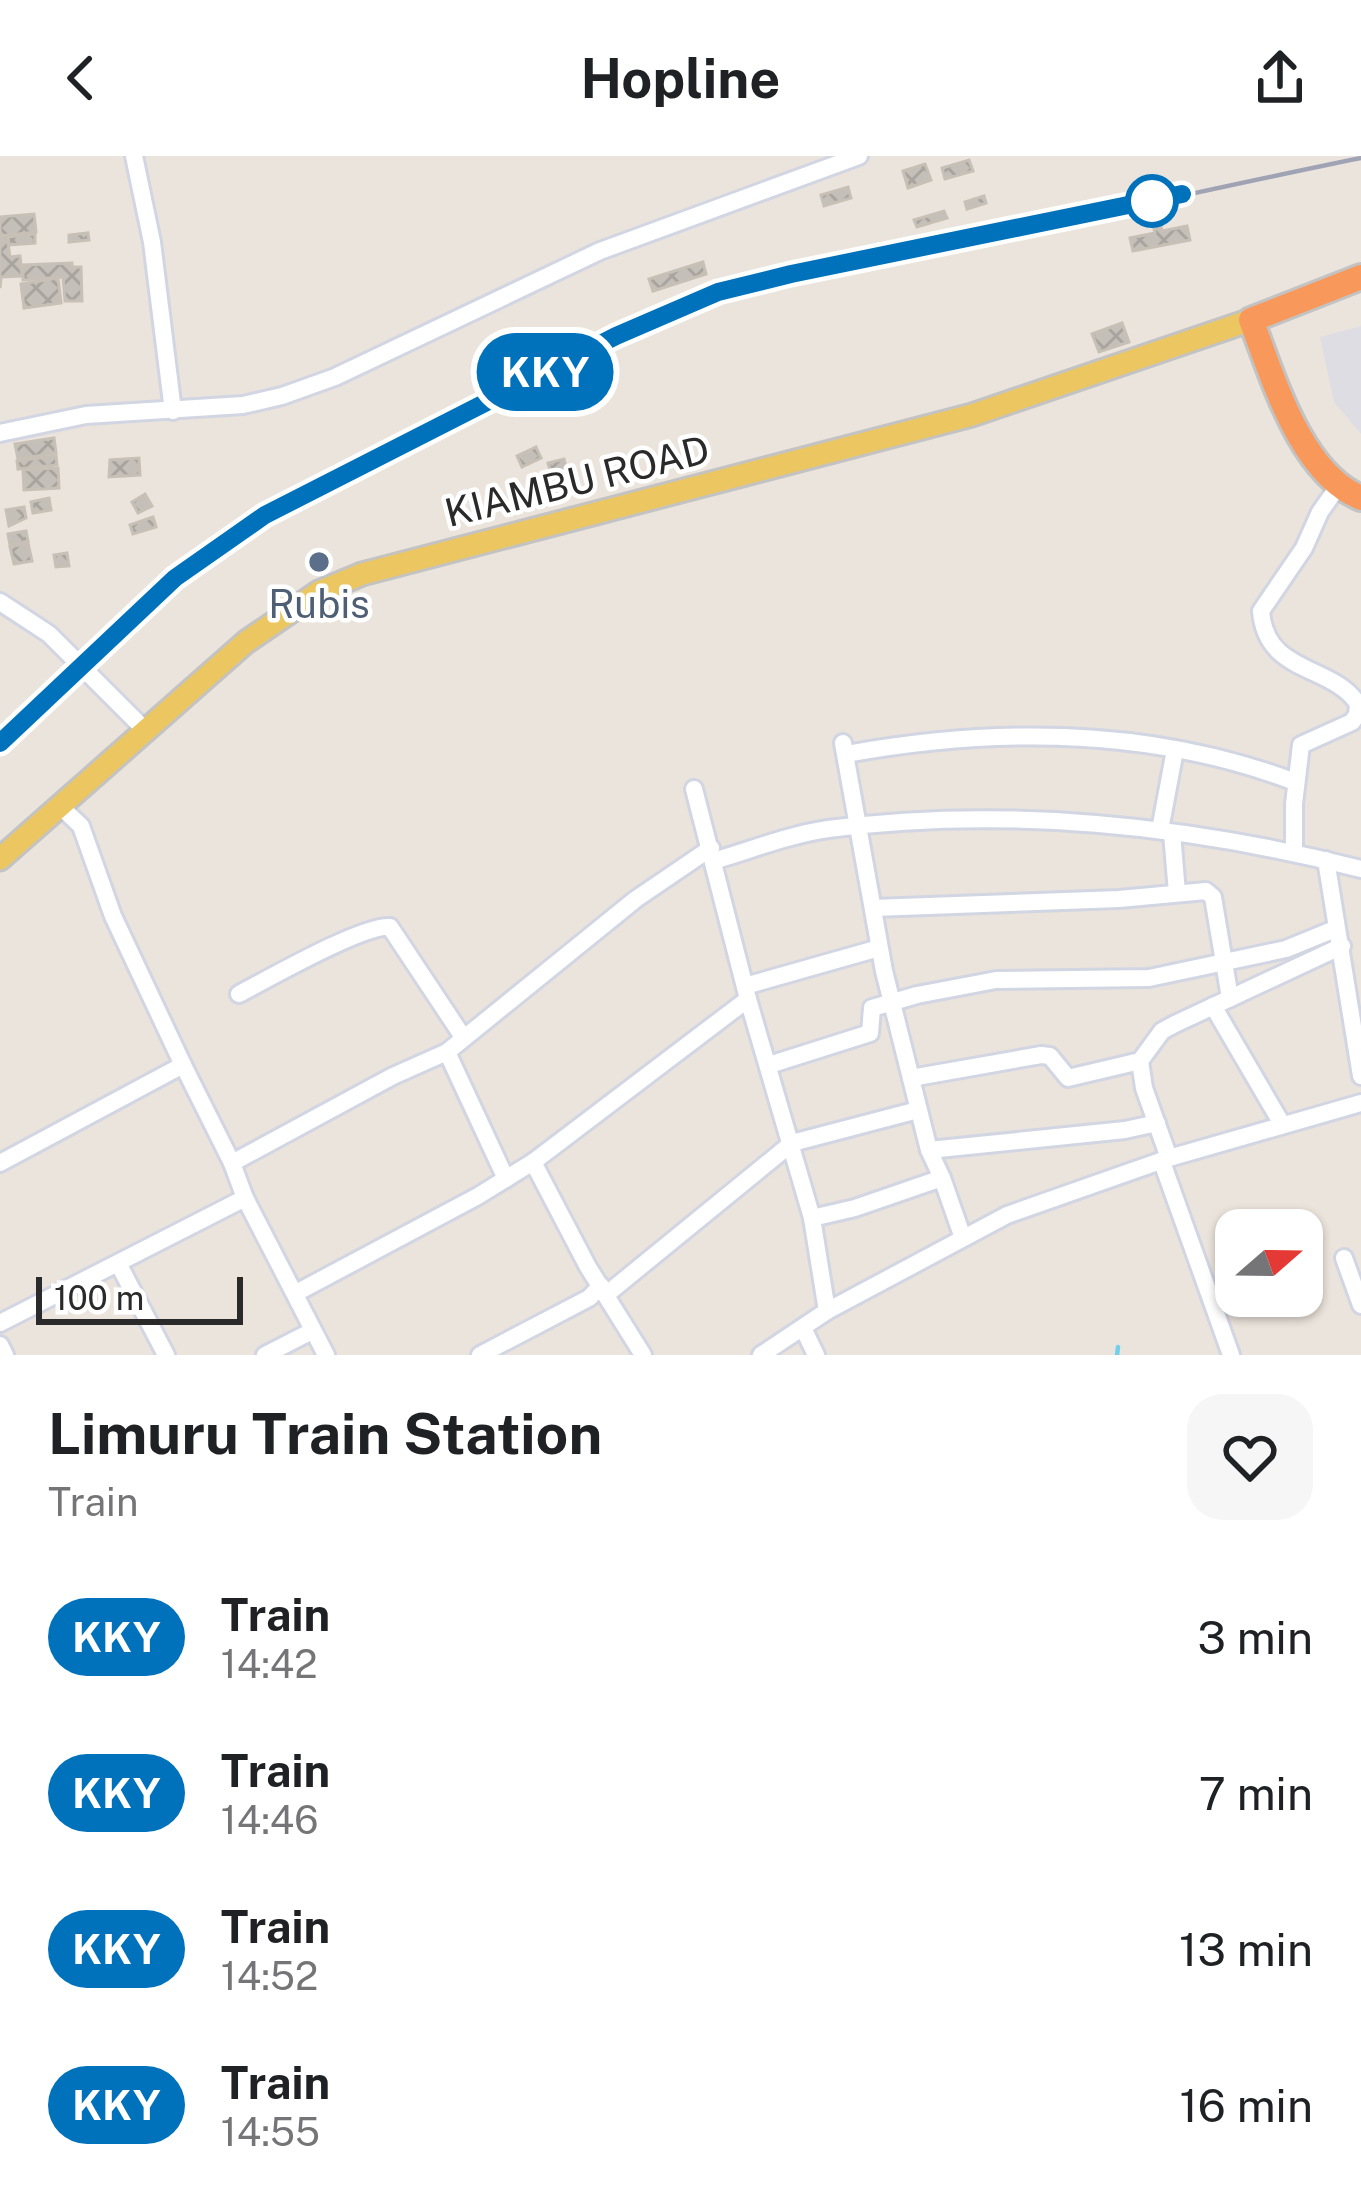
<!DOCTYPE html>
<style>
:root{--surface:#fff;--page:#f6f6f6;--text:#202124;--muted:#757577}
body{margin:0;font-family:"Public Sans",sans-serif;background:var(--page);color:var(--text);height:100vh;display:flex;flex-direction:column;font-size:45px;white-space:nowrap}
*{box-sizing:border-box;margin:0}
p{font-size:39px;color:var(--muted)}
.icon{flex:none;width:66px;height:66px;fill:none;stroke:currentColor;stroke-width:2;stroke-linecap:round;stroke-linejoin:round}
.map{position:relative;height:1199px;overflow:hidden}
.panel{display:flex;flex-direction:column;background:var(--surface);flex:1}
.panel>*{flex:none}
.badge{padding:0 24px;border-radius:39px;font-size:42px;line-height:78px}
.needle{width:78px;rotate:70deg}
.fabs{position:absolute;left:1215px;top:1053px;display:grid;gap:24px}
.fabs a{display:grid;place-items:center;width:108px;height:108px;border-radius:24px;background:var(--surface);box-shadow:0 3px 9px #0004;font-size:60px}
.scale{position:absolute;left:36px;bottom:30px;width:207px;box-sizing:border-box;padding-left:12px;border:6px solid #2a2a2a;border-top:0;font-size:33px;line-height:42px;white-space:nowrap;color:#2a2a2a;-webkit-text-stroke:9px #fff;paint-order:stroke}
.map>.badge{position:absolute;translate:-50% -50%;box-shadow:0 0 0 6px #fff}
.round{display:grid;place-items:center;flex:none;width:126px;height:126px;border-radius:36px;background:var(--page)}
.summary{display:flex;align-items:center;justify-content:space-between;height:204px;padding:0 48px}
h1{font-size:57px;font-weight:700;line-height:90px}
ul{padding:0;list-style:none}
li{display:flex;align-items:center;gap:36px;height:156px;padding:0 48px}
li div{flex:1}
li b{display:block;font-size:45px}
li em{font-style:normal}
li .badge{min-width:132px;font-weight:700;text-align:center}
header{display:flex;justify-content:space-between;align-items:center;height:156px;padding:0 48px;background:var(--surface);font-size:54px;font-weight:700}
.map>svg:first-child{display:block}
</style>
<header><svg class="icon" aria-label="back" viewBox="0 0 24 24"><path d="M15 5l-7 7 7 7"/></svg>Hopline<svg class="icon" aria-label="share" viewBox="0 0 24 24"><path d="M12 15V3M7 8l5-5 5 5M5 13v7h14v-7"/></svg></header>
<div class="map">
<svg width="1361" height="1199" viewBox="0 0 1361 1199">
<defs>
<pattern id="building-cross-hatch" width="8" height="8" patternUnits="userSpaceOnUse" patternTransform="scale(3)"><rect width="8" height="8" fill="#c4bfb8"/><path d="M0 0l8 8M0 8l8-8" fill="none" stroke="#a9a49e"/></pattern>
</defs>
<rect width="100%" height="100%" fill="#ebe4dc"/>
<polygon fill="#dfdde4" points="1361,170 1361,278 1334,246 1320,181"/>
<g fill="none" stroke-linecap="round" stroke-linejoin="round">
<polyline stroke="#73cfea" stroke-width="4.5" points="1117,1199 1118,1191"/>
</g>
<g fill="url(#building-cross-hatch)" stroke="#c7c0b6" stroke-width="3">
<polygon points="969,4 973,15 945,23 942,12"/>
<polygon points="925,8 931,24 908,32 903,15"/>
<polygon points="848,31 851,42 824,50 821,39"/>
<polygon points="984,40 986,47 967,53 965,46"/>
<polygon points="944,55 947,62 917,71 914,64"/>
<polygon points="34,58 36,76 0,80 0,61"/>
<polygon points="1187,70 1190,84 1133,95 1130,82 1155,77 1154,73 1161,71 1162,75"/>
<polygon points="88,77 89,84 69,86 69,79"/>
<polygon points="35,78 35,87 9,89 8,81"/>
<polygon points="7,80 10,101 20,100 22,120 1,121 0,132 0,81"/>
<polygon points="703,106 706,118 653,135 649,123"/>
<polygon points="72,107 72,111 81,111 82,145 65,145 63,121 23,124 23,109"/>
<polygon points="58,122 61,147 24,152 21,128"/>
<polygon points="1122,167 1129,186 1099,196 1092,178"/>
<polygon points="54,282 56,297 18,303 15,288"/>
<polygon points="536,291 541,302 522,311 517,300"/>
<polygon points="56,300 57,309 18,313 17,305"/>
<polygon points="139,302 140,319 109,321 110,304"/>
<polygon points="564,303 572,334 557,338 548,307"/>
<polygon points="58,312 59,332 24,334 23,314"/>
<polygon points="145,338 152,350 138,357 132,346"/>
<polygon points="49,342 51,354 33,357 31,346"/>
<polygon points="24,351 26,362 9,370 6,354"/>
<polygon points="153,361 156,371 133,378 130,369"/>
<polygon points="26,375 28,385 10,389 8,378"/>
<polygon points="28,387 32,405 14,408 10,391"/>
<polygon points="67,397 69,410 56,411 54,399"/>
</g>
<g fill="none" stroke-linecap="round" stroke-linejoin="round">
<g stroke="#d2d5e2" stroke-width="22">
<g id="minor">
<polyline points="134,0 152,86 173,255"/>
<polyline points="0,277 86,259 243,249 282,240 335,221 600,95 859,0"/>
<polyline points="0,446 49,478 145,574"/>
<path d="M846,598C996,571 1151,571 1295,626"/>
<polyline points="694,633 748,843 812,1062 827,1155"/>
<polyline points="61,651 81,670 113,760 183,909"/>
<polyline points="1160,674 1175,594"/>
<polyline points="1172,677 1177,737"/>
<path d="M1294,697V648L1301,589L1352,566L1357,559L1358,548C1332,508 1266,519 1261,455L1304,392L1320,356L1337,332"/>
<polyline points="1326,704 1361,920"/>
<path d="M713,705C751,694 788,679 828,673C1004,650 1189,669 1361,713"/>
<polyline points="873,752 1119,743 1206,735 1213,741 1230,842"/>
<polyline points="745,830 879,792"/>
<path d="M239,838C268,823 364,768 390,771L463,881"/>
<polyline points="1213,850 1282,968"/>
<polyline points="447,896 506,1023"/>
<polyline points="1140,905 1144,932 1169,1002"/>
<polyline points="769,909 870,877 872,852 917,839 996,824 1149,822 1286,793 1335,773"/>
<polyline points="911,922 1041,899 1050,900 1068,922 1140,905 1162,875 1175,868 1342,790"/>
<polyline points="929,994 1125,974 1157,967"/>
<polyline points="533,1006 588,1111 643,1199"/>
<polyline points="1162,1006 1231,1199"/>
<polyline points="0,1007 183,909 232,1007 245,1042 326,1199"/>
<polyline points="232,1007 393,920 447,896 636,743 711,692"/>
<polyline points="942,1022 963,1082"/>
<polyline points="812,1062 855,1052 942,1022 929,994 884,815 843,587"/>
<polyline points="1344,1102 1361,1149"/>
<polyline points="119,1109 166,1199"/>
<polyline points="296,1137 478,1040 533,1006 748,843"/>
<polyline points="607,1138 792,987 918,954"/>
<polyline points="0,1167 245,1042"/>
<polyline points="803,1172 816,1199"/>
<polyline points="0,1189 5,1199"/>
<polyline points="265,1199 312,1175"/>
<polyline points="480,1199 589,1142 601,1130"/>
<polyline points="761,1199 827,1155 1007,1059 1169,1002 1361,947"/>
</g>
</g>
<g stroke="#c3c3c3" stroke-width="27">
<polyline id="major" points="0,703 246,486 319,436 362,418 972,259 1251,164"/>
</g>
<g stroke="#c3c3c3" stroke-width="30">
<path id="highway" d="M1361,121L1251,164C1273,221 1300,317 1361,342"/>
</g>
<use href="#minor" stroke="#fff" stroke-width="16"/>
<use href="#major" stroke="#ebc661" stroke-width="21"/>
<use href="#highway" stroke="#f8995b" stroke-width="24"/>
<path stroke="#9fa3b4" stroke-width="4.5" d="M0,587L175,422L265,359L680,151C775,114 875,101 974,83C1104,58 1232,28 1361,2"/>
</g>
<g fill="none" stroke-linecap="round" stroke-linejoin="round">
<g stroke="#fff" stroke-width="27">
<polyline id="line" points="0,587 175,422 265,359 616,180 718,136 791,118 1182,38"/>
</g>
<use href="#line" stroke="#0072bc" stroke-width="18"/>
</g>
<circle fill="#fff" stroke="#0072bc" stroke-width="6" cx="1152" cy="45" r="24"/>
<circle fill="#5c6f8a" stroke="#fff" stroke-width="4.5" cx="319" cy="406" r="12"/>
<g text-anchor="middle" stroke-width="9" stroke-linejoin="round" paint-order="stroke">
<g font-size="39" fill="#2a2a2a" stroke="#fff">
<text transform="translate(577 325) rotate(-14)" y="14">KIAMBU ROAD</text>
</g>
<g font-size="39" fill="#4e5e75" stroke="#fff">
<text x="319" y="462">Rubis</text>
</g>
</g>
</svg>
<div class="fabs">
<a><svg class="needle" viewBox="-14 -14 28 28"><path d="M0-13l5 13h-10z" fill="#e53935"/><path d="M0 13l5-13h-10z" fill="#757577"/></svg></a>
</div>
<div class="scale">100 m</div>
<b class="badge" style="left:545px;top:216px;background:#0072bc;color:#fff">KKY</b>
</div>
<section class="panel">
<div class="summary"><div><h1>Limuru Train Station</h1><p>Train</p></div><a class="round"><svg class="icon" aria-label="heart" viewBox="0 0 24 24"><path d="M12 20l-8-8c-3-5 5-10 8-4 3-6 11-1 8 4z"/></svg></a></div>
<ul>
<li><span class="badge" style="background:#0072bc;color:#fff">KKY</span><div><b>Train</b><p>14:42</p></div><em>3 min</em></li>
<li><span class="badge" style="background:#0072bc;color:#fff">KKY</span><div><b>Train</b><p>14:46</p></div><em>7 min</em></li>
<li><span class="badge" style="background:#0072bc;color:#fff">KKY</span><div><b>Train</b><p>14:52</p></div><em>13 min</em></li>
<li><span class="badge" style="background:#0072bc;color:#fff">KKY</span><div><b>Train</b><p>14:55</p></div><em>16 min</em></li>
</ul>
</section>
